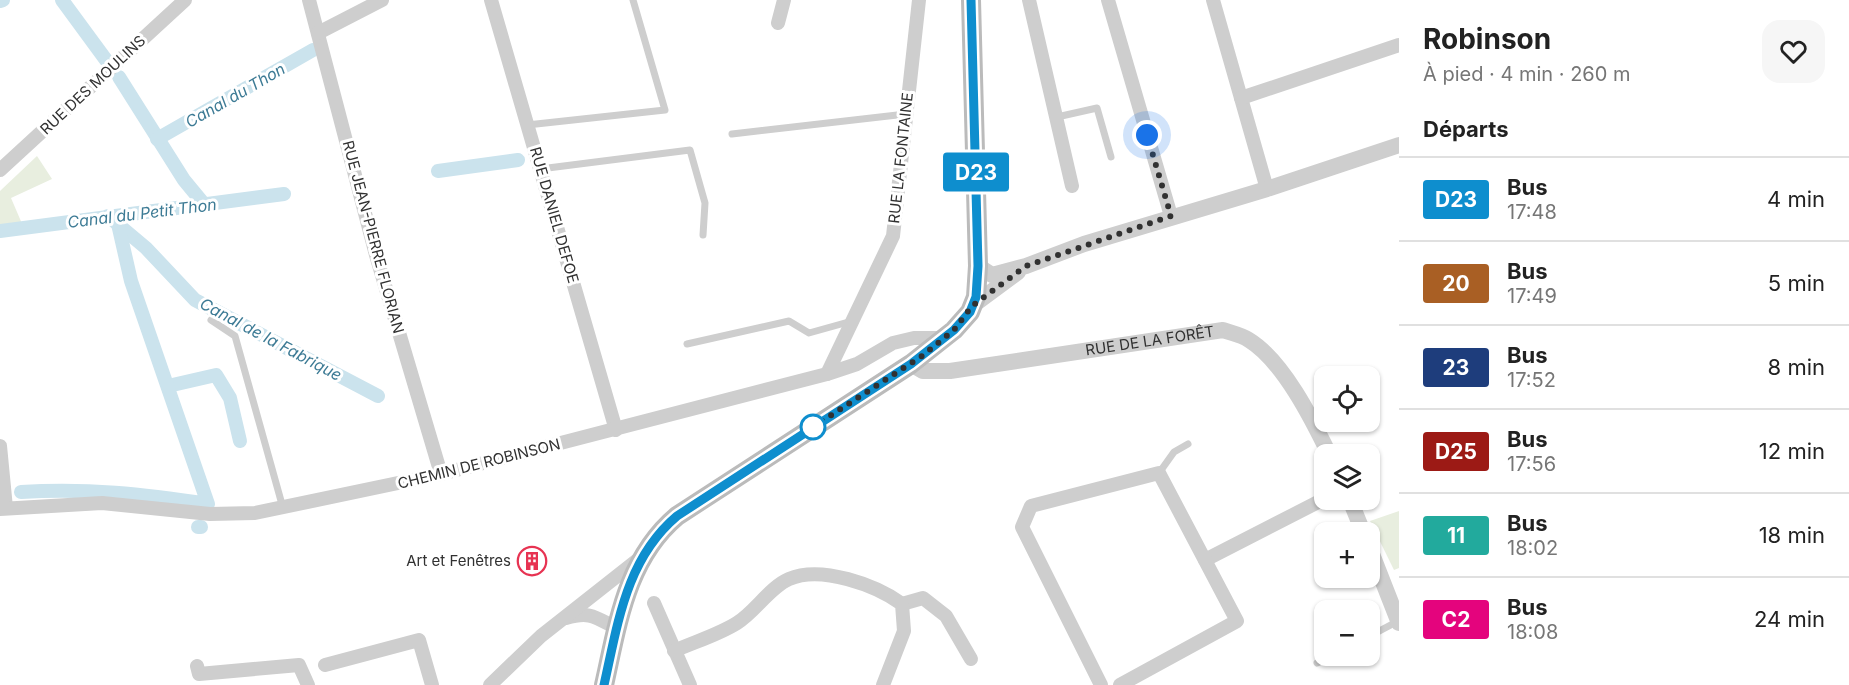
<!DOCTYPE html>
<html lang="fr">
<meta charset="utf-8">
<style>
:root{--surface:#fff;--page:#f6f6f6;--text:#222;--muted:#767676;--line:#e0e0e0}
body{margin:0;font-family:Inter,sans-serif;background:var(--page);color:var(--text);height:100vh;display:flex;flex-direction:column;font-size:22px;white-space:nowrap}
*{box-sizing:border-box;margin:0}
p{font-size:20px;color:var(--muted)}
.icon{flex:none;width:33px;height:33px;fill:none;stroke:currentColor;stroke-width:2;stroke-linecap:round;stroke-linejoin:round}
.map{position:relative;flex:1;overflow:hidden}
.details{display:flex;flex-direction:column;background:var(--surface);width:450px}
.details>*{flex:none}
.badge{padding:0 12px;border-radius:4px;font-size:21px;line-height:39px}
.controls{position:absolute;left:1314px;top:366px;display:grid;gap:12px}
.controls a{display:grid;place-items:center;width:66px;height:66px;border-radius:12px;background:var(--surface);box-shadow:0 2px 4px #0004;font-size:30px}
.you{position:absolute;width:30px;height:30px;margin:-15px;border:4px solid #fff;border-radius:50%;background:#1a73e8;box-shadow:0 0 0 9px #1a73e833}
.map>.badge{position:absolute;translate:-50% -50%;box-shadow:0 0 0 3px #fff}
h2{padding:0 24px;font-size:22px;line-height:54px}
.round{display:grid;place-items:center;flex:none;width:63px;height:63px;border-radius:18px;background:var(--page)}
.summary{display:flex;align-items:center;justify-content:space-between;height:102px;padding:0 24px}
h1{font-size:28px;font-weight:700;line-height:45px}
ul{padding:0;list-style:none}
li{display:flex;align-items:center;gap:18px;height:84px;padding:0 24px;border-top:2px solid var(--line)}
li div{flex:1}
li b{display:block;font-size:22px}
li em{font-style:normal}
li .badge{min-width:66px;font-weight:700;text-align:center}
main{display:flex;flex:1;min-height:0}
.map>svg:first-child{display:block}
</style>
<main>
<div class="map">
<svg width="1399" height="685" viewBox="0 0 1399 685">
<rect width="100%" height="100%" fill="#fff"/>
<g fill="#e8eedf">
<polygon points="37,156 52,179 11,198 23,226 0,228 0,191"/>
<polygon points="1399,511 1399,568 1394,570 1370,521"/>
</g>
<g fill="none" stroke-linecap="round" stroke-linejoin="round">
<g stroke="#cbe3ed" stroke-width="14">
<polyline points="62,0 106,60"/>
<polyline points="0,1 3,0"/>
<polyline points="119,77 184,180 203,203"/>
<polyline points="157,139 313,50"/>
<polyline points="438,171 518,160"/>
<polyline points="108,216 146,248 195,300 378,396"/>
<polyline points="0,231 284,194"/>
<polyline points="168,386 216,375 230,398 240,441"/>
<path d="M21,492C88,488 143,494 208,504L131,281L118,224"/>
<polyline points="198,527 201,527"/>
</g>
<g stroke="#cecece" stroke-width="7">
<polyline points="1057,117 1097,108 1111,157"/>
<polyline points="527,125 665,110 633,0"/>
<polyline points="732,134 906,114"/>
<polyline points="540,169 690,150 705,203 703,235"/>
<polyline points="211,320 235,336 283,508"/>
<polyline points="687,344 789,321 809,333 852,321"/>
<polyline points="1159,473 1174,452 1188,444"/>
<polyline points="1370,636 1398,621"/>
<polyline points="1317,663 1332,656"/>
</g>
<g stroke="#cecece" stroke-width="14">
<polyline points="309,0 376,255 441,474"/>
<polyline points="491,0 616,430"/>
<polyline points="1029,0 1072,186"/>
<polyline points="1108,0 1171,216"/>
<polyline points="1213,0 1267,189"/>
<polyline points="778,23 784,0"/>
<polyline points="318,33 382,0"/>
<polyline points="1241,98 1399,45"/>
<polyline points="0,170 185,0"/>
<polyline points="827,374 893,236 919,0"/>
<polyline points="0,446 6,508"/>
<polyline points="0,509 102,503 210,514 255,513 441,474 827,374 857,364 893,343 914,338 944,338"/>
<polyline points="1205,560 1324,499"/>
<polyline points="654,603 690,685"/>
<polyline points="902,604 923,598 946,616 971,659"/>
<path d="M566,618C590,611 595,617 616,628"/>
<path d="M674,651C694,642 718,635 737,623C755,612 770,587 789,579C821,565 876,585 902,604L904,631L883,685"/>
<polyline points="325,665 419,640 432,685"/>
<polyline points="197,666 199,674 299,665 308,685"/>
<polyline points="490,685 541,636 640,558"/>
<polyline points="1101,685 1022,527 1031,506 1159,473 1237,621 1120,685"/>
</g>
<g stroke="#cecece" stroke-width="16">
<polyline points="978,266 992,275 1026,266 1084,244 1267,189 1399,145"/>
<polyline points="972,306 1018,272"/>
<path id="s1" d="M911,364L923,371H950L1223,330C1231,333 1242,335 1249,340C1283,361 1312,419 1329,454"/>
<polyline points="1350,500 1363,532"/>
<polyline points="1370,549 1399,623"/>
</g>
<path stroke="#bbb" stroke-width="20" d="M604,685C618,623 626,559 677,516L911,364L954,330L970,312L976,297L978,266L971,0"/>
</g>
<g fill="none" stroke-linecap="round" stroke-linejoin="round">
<g stroke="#fff" stroke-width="14">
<path id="line" d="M604,685C618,623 626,559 677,516L911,364L954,330L970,312L976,297L978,266L971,0"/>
</g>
<use href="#line" stroke="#0e8ece" stroke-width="9"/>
<polyline stroke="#313131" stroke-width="6" stroke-dasharray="0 10.8" points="813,427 922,356 954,330 972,306 1026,266 1171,216 1147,135"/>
</g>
<defs>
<g id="building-ring" transform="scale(1.5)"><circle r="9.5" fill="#fff" stroke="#e73352" stroke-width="1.5"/><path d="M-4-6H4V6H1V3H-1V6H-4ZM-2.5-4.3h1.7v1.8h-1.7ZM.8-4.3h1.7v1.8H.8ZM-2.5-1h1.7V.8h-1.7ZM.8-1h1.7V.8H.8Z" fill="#e73352"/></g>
</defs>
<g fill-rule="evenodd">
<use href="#building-ring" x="532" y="561"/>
</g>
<circle fill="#fff" stroke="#0e8ece" stroke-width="3" cx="813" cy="427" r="12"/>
<g text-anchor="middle" stroke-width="6" stroke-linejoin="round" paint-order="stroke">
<g font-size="15" fill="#313131" stroke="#fff">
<text transform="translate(93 85) rotate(-43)" y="5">RUE DES MOULINS</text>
<text transform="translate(901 158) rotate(-84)" y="5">RUE LA FONTAINE</text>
<text transform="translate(554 215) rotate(74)" y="5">RUE DANIEL DEFOE</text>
<text transform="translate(373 237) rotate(75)" y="5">RUE JEAN-PIERRE FLORIAN</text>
<text dy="5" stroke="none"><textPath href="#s1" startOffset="243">RUE DE LA FORÊT</textPath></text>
<text transform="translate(479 464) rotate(-14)" y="5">CHEMIN DE ROBINSON</text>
</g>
<g font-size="15" fill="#313131" stroke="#fff" text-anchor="end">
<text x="511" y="566">Art et Fenêtres</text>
</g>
<g font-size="16" font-style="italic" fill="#3d7b95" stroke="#fff">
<text transform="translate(235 95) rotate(-30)" y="6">Canal du Thon</text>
<text transform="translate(142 213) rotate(-7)" y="6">Canal du Petit Thon</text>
<text transform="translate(271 339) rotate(28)" y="6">Canal de la Fabrique</text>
</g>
</g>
</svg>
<div class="controls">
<a><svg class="icon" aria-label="locate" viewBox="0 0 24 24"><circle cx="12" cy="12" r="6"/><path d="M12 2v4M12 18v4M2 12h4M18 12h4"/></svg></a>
<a><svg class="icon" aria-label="layers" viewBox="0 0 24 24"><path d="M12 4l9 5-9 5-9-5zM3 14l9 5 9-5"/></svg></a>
<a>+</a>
<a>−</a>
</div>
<div class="you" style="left:1147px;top:135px"></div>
<b class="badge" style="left:976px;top:172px;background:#0e8ece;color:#fff">D23</b>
</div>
<section class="details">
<div class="summary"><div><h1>Robinson</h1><p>À pied · 4 min · 260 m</p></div><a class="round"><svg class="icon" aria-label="heart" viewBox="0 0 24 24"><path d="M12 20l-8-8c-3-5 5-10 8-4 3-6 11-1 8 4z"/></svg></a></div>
<h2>Départs</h2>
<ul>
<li><span class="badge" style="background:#0e8ece;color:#fff">D23</span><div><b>Bus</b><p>17:48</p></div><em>4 min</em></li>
<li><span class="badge" style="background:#a95f24;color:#fff">20</span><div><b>Bus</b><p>17:49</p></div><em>5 min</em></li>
<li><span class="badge" style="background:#1e3d7c;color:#fff">23</span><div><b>Bus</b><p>17:52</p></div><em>8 min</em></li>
<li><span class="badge" style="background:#9c1a15;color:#fff">D25</span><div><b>Bus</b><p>17:56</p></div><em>12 min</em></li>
<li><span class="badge" style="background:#22aa9d;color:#fff">11</span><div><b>Bus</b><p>18:02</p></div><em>18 min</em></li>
<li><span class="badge" style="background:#e4047d;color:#fff">C2</span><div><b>Bus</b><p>18:08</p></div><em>24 min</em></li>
</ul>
</section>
</main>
